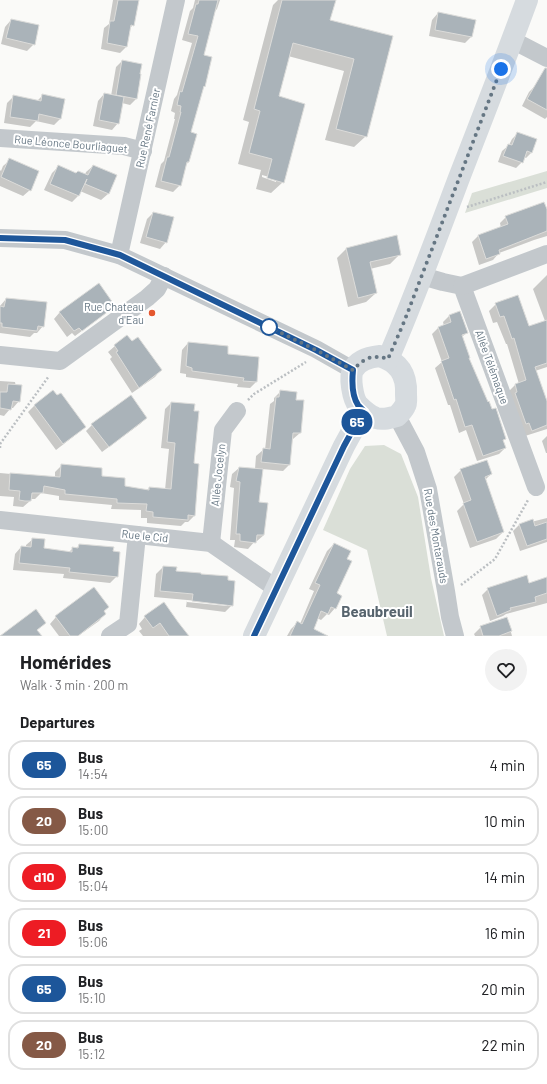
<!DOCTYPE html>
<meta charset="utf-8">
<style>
:root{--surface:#fff;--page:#f2f2f2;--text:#202124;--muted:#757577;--line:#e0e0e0}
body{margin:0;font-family:Barlow,sans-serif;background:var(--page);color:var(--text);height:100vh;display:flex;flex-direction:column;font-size:15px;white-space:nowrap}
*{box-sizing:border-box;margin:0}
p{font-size:13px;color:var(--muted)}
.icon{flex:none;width:22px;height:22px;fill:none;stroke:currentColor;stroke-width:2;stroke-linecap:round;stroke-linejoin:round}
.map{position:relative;height:636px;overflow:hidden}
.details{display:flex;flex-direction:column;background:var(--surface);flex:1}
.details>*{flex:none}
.badge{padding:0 8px;border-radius:13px;font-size:14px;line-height:26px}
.you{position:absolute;width:20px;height:20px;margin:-10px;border:3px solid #fff;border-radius:50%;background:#1a73e8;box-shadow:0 0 0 6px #1a73e833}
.map>.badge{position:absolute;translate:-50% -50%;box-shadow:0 0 0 2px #fff}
h2{padding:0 20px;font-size:15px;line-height:36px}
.round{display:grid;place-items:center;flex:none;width:42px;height:42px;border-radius:21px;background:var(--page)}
.head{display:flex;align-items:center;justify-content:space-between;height:68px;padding:0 20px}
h1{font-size:19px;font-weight:700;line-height:30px}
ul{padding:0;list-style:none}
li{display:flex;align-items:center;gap:12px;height:50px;margin:0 8px 6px;padding:0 12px;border:2px solid var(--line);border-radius:16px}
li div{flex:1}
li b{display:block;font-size:15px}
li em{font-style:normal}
li .badge{min-width:44px;font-weight:700;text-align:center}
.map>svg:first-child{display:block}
</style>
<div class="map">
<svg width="547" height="636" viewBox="0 0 547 636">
<rect width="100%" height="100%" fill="#fafaf8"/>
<g fill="#dadfd7">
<polygon points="547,171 547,188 465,213 472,193"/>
<polygon points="384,445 401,454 418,497 431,578 444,636 387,636 367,550 323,530 350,469 365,446"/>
</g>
<g fill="#0003" fill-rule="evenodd">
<polygon points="113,0 138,0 133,25 129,29 126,47 120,53 101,49 104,28 109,24"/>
<polygon points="195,0 220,0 217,9 214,12 203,56 190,133 189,162 185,165 180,185 173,192 155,187 161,164 164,161 175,119 174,119 175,113 171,111 174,99 177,95 192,43 182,40 190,11 193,8"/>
<path d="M278,0H335L329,21L392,37L366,136L354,147L325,140L344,71L288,56L277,97L283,182L271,193L256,189L261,170L238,164L249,122L243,120L273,5ZM262,175L276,179V182L262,177Z"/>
<polygon points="438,13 474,21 471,37 465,43 429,36 432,20"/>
<polygon points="11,20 34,44 27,51 1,44 5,27"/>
<polygon points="122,61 136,99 130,105 122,103 118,123 112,130 93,126 98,101 104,94 111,96 116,67"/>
<polygon points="536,85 547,92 547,117 545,119 522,106 529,92"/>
<polygon points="43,95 61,118 54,125 36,121 30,127 4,123 7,103 14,96 37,101"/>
<polygon points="518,133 532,152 526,158 524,157 522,162 516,168 498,162 502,151 509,145 512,139"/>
<polygon points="10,160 30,190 23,196 0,186 0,170 1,171 3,166"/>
<polygon points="93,166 115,176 108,194 101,200 80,191 78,196 72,202 44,190 52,173 58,167 76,174 85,175 86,172"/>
<polygon points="547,212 547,236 534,240 499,253 493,260 479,265 472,242 478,236 501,228 500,223 506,217"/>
<polygon points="153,213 166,242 160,249 140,243 147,219"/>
<polygon points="347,248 400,254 390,264 370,269 376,293 366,302 348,307 337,258"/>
<polygon points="547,275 547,367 535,371 547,403 547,429 525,436 509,391 515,385 519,384 507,344 506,344 497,322 493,323 489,311 496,304 529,327 545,321 533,289"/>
<polygon points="6,299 43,326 37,333 34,333 30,337 0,333 0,306"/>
<polygon points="109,310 102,316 75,336 72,333 67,337 54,319 60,312"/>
<polygon points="449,316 467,332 462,337 468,358 505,439 502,441 505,448 499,454 477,461 466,430 459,433 450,405 448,405 435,368 442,362 432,334 438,328 444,326 443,322"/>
<polygon points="188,343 227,355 256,382 250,388 237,387 238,384 186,377 186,374 180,373 182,350"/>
<polygon points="115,346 161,370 155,377 132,393 110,359 112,357 108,352"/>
<polygon points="0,381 15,382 19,401 13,408 11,408 10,409 4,416 0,415"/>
<polygon points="281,391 295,400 303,401 300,433 293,439 291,439 289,465 283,471 262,469 258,503 264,535 257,541 255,541 248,549 234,547 235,540 230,540 234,488 230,487 232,474 239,468 255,469 256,456 263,450 265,450 270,404 274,401 274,398"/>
<polygon points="53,392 85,427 78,433 56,450 28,412 34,406"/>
<polygon points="171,403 193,464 194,516 188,522 185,522 181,526 147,523 147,518 141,518 141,510 111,509 112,505 59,500 59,496 41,493 35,499 30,499 30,501 23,507 13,506 14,497 0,496 0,473 55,478 55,472 62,465 101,477 124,487 147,490 149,488 165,490 169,449 161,448 165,409"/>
<polygon points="146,418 140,424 102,452 86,431 92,425"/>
<polygon points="547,436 547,453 546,453 542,441"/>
<polygon points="461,470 491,474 485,480 503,532 496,539 470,548 457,511 464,504 454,477"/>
<polygon points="547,518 547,542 520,551 513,531 519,525"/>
<polygon points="33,539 43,549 69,552 72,549 76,549 79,545 117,576 110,583 63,578 64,574 13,570 15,554 21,547 26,548 26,545"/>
<polygon points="334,544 336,594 335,608 329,615 327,614 321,620 317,618 310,636 287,636 291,629 297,623 300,624 314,591 309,589 327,551"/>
<path d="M163,567L175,572L232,605L225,612L186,607L187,600L154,597L156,574ZM187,600L227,604V606L187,602Z"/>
<polygon points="547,578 547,603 506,614 503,616 490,621 482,595 488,589 529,584"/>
<polygon points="164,604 188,636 143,636 139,631 142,629 139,624 145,617"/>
<polygon points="103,611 105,614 99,621 78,636 59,636 50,624 56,617"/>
<polygon points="507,618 512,636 475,636 474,634 481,627"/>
</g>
<g fill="#aab3b9" stroke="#dcdcda">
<polygon points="118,0 139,0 134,26 131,25 127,47 107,43 110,21 114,21"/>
<polygon points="199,0 218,0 204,55 212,57 205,87 204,86 191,132 197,134 189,162 187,162 181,186 161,181 167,157 169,157 181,112 180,112 181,106 177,105 180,91 182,92 198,36 188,34 196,4 198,4"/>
<polygon points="282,0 336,0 330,20 393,36 367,137 336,129 354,59 293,43 279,96 305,104 284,183 267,178 272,159 249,153 260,111 254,109"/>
<polygon points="438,12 476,20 472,37 435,30"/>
<polygon points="11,19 39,25 35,45 6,38"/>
<polygon points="122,60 142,64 140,74 141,74 137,99 116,95"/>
<polygon points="545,68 547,68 547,110 527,99"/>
<polygon points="104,93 124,97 119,124 99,120"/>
<polygon points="42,94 65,99 61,119 39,114 38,121 10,117 13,95 41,101"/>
<polygon points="517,132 537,139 532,153 527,151 523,163 503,156 508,144 512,145"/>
<polygon points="9,158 39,171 31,191 1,177"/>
<polygon points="58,165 76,173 78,171 88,175 93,165 117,175 109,194 85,184 87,179 79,196 50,184"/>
<polygon points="544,202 547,209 547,231 499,250 500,254 486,259 478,235 508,224 505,216"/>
<polygon points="153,212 174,217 167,243 146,237"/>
<polygon points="397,235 401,255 370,262 377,293 358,298 346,248"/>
<polygon points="99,283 113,303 108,307 110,310 82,331 79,328 74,331 59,312"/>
<polygon points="518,295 529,326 547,320 547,363 535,367 547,401 547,425 532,431 529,423 526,424 515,393 517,392 515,384 526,380 514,338 512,339 504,316 500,317 495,303"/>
<polygon points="6,298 47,302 44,327 38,326 37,331 2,327 2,323 0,323 0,306 4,307"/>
<polygon points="460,311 468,333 462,335 470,358 469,358 488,402 489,401 492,409 496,408 506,439 503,440 506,448 483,456 472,425 465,427 456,399 454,400 441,361 449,358 438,327 451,322 449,315"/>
<polygon points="127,335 132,341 138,337 162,370 139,388 116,352 118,351 114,345"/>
<polygon points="188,342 228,346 228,354 259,357 257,382 243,381 244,378 192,371 192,368 186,366"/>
<polygon points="8,384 22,385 20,402 13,401 11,410 0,408 0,392 7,392"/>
<polygon points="53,390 57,395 61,393 86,427 63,444 34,405"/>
<polygon points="280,390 297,392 296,400 304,400 301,433 293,433 290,465 261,462 263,448 270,449 276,397 279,397"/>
<polygon points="131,395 147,418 109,447 91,424"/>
<polygon points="171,402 195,404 194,411 199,411 194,463 199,464 195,516 188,515 188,520 153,517 153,512 146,511 147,504 117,503 117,499 65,494 65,490 44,486 43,493 32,493 31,501 25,501 19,500 20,491 9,490 10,473 60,477 61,464 102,468 102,476 125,478 125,486 149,490 149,487 171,489 175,443 167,442"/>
<polygon points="487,460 492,474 485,477 504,532 477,542 463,503 471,500 460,469"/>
<polygon points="239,467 263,469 259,502 268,503 264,535 257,535 256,543 240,541 240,534 236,534 240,482 236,481"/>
<polygon points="533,519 535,526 547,522 547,539 527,546 519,524"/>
<polygon points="32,538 45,539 44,548 72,552 72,547 78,548 79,544 114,547 113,551 120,552 118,577 69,572 70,568 19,563 21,546 31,547"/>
<polygon points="334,543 351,551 347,559 352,561 337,593 342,596 336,609 331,607 328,614 321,611 314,629 328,636 290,636 297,621 302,624 320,585 315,583"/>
<polygon points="163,566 177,567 176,571 201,573 201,574 228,576 228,580 235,581 233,606 192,601 193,594 160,591"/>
<polygon points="527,575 529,583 547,577 547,593 535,597 536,602 510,608 511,610 497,616 487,588"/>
<polygon points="94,587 109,607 104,611 106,614 78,636 70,636 55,616"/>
<polygon points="164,602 178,622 189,636 169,636 160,623 153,628 144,616"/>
<polygon points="36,609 46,623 37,630 42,636 0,636"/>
<polygon points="507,617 512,631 499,636 483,636 480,626"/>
</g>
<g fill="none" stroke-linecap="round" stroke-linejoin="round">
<g stroke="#bbbfc2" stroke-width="2.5" stroke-dasharray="2 2" stroke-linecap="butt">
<polyline points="467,207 547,182"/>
<polyline points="248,400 254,394 306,362"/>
<polyline points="0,448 0,444 49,376"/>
<polyline points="461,585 495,559 528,500"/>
</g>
<g stroke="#c3c8cc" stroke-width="18">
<polyline points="512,40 547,58"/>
<polyline points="0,138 124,146 143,151"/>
<polyline points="0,238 65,240 119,255 316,349 353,370"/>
<polyline points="119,255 176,0"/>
<polyline points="422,276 443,282 462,286 536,487"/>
<polyline points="462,286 547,254"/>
<polyline points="0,355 60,361 147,298 157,289 164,276"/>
<polyline points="397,416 416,452 428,489 446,591 450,617 455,636"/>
<polyline points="0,520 211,543 277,589"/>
<polyline points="211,543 223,430 237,411"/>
<polyline points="110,636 128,624 137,535"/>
</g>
<g stroke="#d6dbdf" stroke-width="22">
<path d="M380,356C398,362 407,374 406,394C406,398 407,403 405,406C403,410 400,413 397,416C390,418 383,420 376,418C370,416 363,410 358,405C353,399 349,377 353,370C358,360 370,357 380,356Z"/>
<path d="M388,359C414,299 436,239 459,178C482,119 505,60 527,0"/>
<polyline points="254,636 344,446 355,426 365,412"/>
</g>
</g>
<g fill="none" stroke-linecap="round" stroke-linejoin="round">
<g stroke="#fff" stroke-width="9">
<path id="line" d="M0,238L65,240L120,255L316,350L353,370C352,380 352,396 358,405C360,407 363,410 365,412L355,426L344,446L254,636"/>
</g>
<use href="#line" stroke="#1d569a" stroke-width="6"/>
<path stroke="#657683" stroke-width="4" stroke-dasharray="0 7.2" d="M269,327L316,350L353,370C364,358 372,354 388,359L404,322L501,69"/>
</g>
<circle fill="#e4572e" stroke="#fff" stroke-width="1.5" cx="152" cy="313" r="4"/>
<circle fill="#fff" stroke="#1d569a" stroke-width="2" cx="269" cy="327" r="8"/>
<g text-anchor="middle" stroke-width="4" stroke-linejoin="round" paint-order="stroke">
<g font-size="11" fill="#657683" stroke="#fff">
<text transform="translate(148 128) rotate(-78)" y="4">Rue René Farnier</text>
<text transform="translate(71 144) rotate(5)" y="4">Rue Léonce Bourliaguet</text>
<text transform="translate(492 367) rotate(70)" y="4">Allée Télémaque</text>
<text transform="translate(218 475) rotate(-84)" y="4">Allée Jocelyn</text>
<text transform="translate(145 536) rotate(6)" y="4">Rue le Cid</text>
<text transform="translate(436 536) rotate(80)" y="4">Rue des Montarauds</text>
</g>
<g font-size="11" fill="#657683" stroke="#fff" text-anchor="end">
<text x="144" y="311">Rue Chateau<tspan x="144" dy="13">d'Eau</tspan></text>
</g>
<g font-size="15" font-weight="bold" fill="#57646e" stroke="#fff">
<text x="377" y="617">Beaubreuil</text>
</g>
</g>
</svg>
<div class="you" style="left:501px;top:69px"></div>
<b class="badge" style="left:357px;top:422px;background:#1d569a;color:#fff">65</b>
</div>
<section class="details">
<div class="head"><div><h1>Homérides</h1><p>Walk · 3 min · 200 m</p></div><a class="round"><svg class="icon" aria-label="heart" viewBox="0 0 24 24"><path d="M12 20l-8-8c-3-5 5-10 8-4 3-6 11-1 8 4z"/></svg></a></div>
<h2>Departures</h2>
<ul>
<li><span class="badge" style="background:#1d569a;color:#fff">65</span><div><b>Bus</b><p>14:54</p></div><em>4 min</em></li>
<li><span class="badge" style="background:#855946;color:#fff">20</span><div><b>Bus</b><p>15:00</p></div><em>10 min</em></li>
<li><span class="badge" style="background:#ed1c24;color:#fff">d10</span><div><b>Bus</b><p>15:04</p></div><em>14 min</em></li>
<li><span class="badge" style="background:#ed1c24;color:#fff">21</span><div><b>Bus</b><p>15:06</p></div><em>16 min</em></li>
<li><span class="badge" style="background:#1d569a;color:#fff">65</span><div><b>Bus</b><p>15:10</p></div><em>20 min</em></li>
<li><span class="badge" style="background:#855946;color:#fff">20</span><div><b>Bus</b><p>15:12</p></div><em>22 min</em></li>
</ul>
</section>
